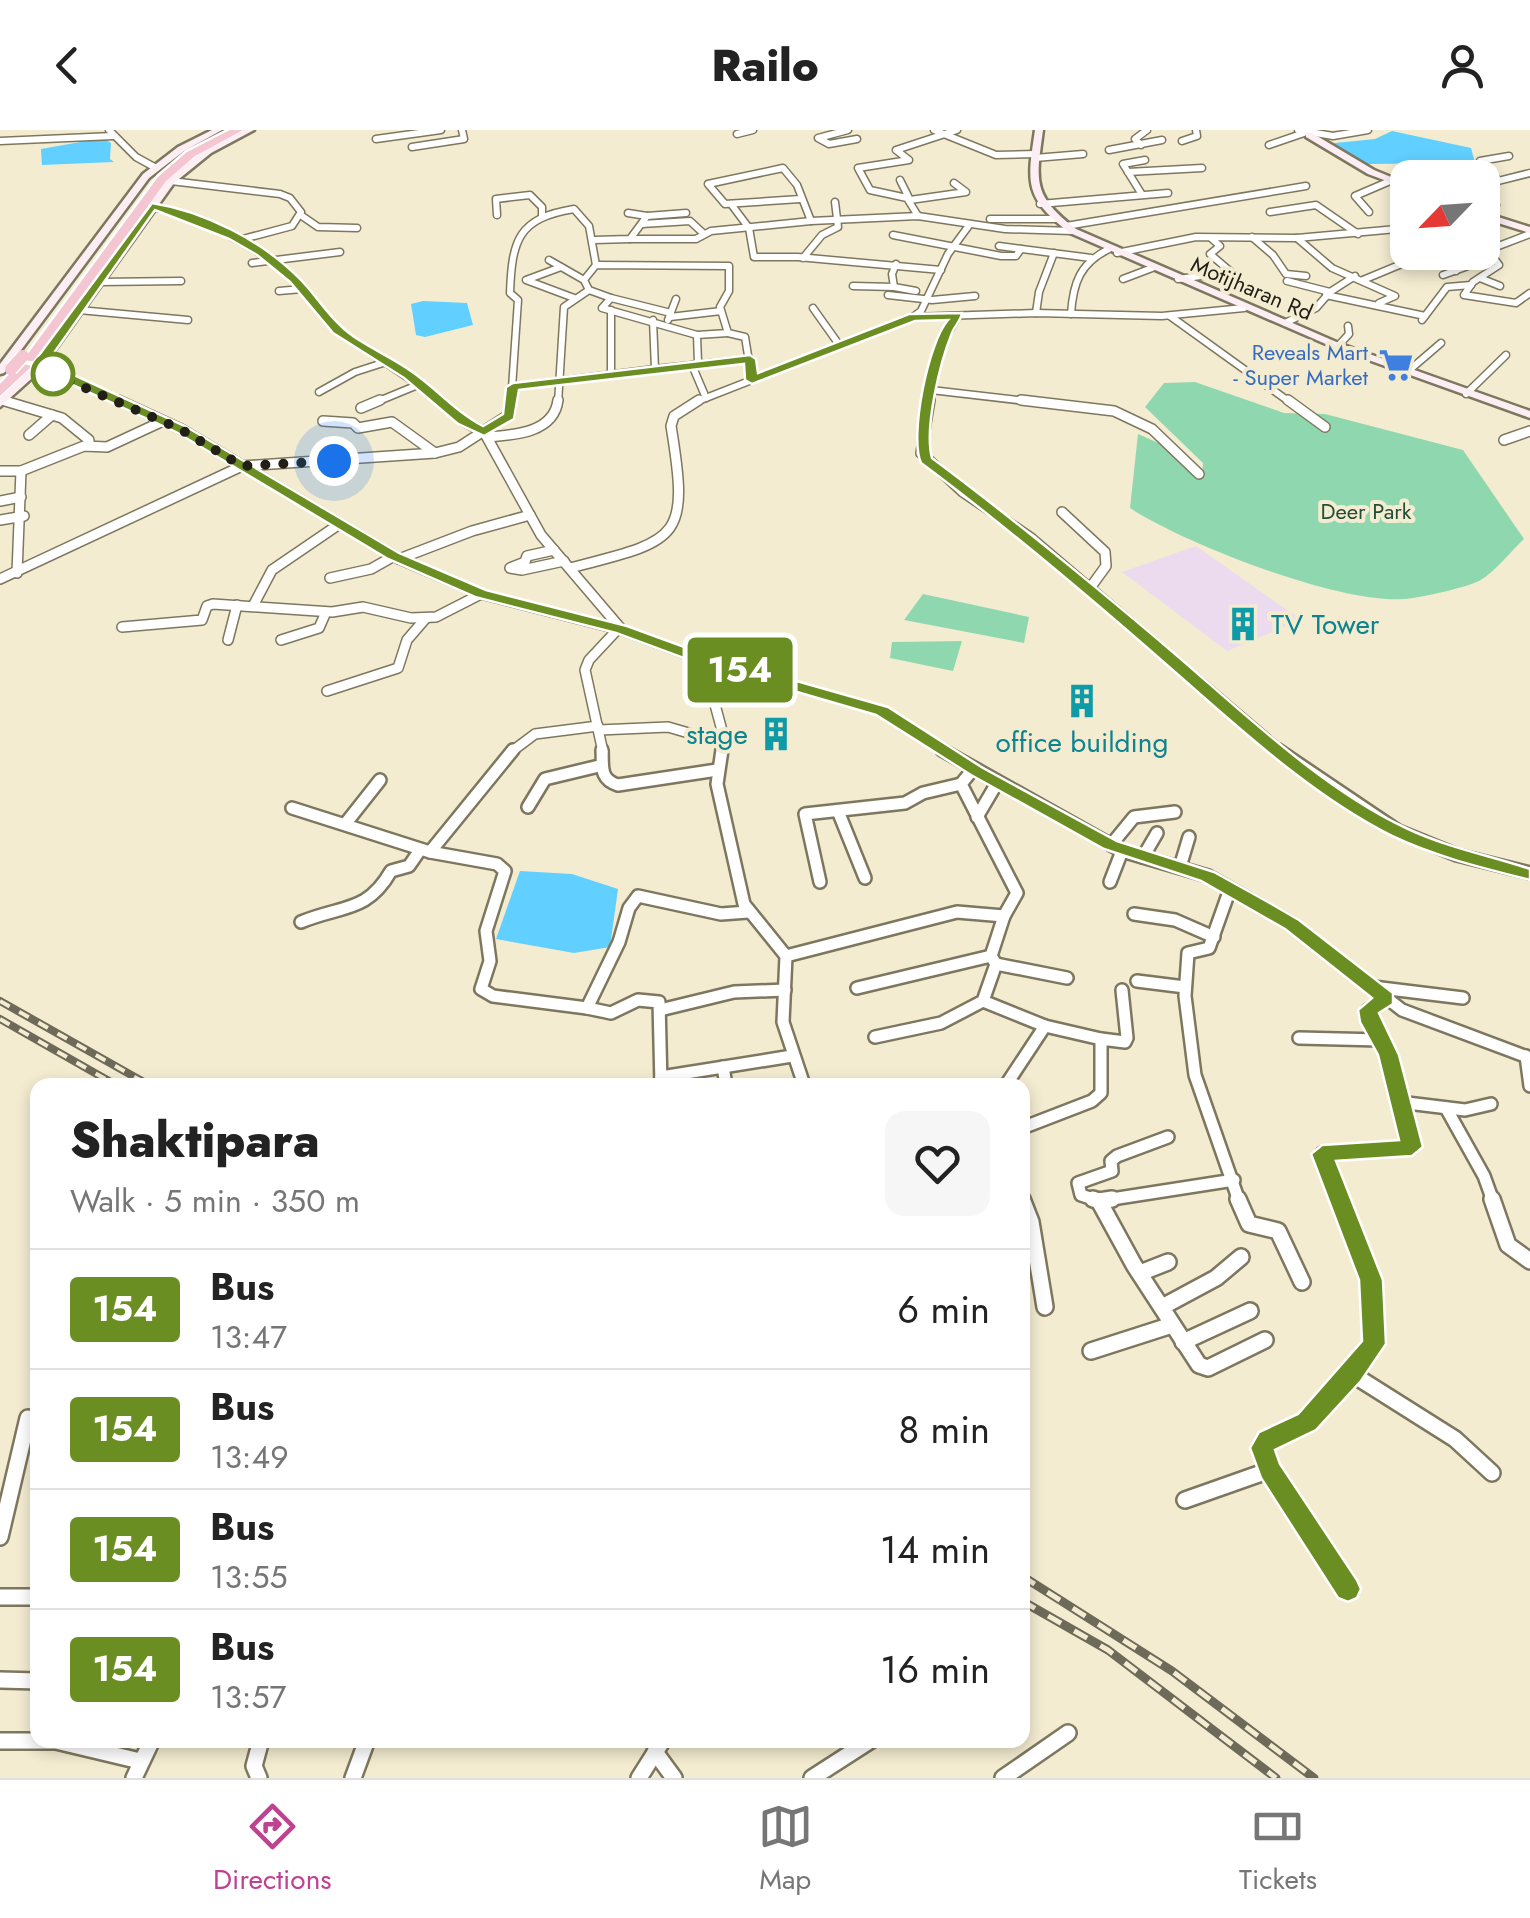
<!DOCTYPE html>
<meta charset="utf-8">
<style>
:root{--surface:#fff;--page:#f6f6f6;--text:#222;--muted:#767676;--line:#e0e0e0;--accent:#bf4290}
body{margin:0;font-family:Jost,sans-serif;background:var(--page);color:var(--text);height:100vh;display:flex;flex-direction:column;font-size:38px;white-space:nowrap}
*{box-sizing:border-box;margin:0}
p{font-size:32px;color:var(--muted)}
.icon{flex:none;width:55px;height:55px;fill:none;stroke:currentColor;stroke-width:2;stroke-linecap:round;stroke-linejoin:round}
.map{position:relative;flex:1;overflow:hidden}
.sheet{position:absolute;left:30px;top:948px;width:1000px;height:670px;display:flex;flex-direction:column;background:var(--surface);border-radius:20px;box-shadow:0 5px 15px #0003}
.sheet>*{flex:none}
.badge{padding:0 20px;border-radius:8px;font-size:35px;line-height:65px}
.needle{width:65px;rotate:245deg}
.controls{position:absolute;left:1390px;top:30px;display:grid;gap:20px}
.controls a{display:grid;place-items:center;width:110px;height:110px;border-radius:20px;background:var(--surface);box-shadow:0 5px 15px #0003;font-size:50px}
.you{position:absolute;width:50px;height:50px;margin:-25px;border:8px solid #fff;border-radius:50%;background:#1a73e8;box-shadow:0 0 0 15px #1a73e833}
.map>.badge{position:absolute;translate:-50% -50%;box-shadow:0 0 0 5px #fff}
.round{display:grid;place-items:center;flex:none;width:105px;height:105px;border-radius:20px;background:var(--page)}
.headline{display:flex;align-items:center;justify-content:space-between;height:170px;padding:0 40px}
h1{font-size:48px;font-weight:800;line-height:75px}
ul{padding:0;list-style:none}
li{display:flex;align-items:center;gap:30px;height:120px;padding:0 40px;border-top:2px solid var(--line)}
li div{flex:1}
li b{display:block;font-size:38px}
li em{font-style:normal}
li .badge{min-width:110px;font-weight:700;text-align:center}
header{display:flex;justify-content:space-between;align-items:center;height:130px;padding:0 40px;background:var(--surface);font-size:45px;font-weight:800}
.dock{display:flex;justify-content:space-around;align-items:center;height:140px;border-top:2px solid var(--line);background:var(--surface);font-size:28px;color:var(--muted)}
.dock a{display:grid;justify-items:center;gap:5px}
.dock .active{color:var(--accent)}
.map>svg:first-child{display:block}
</style>
<header><svg class="icon" aria-label="back" viewBox="0 0 24 24"><path d="M15 5l-7 7 7 7"/></svg>Railo<svg class="icon" aria-label="person" viewBox="0 0 24 24"><circle cx="12" cy="8" r="4"/><path d="M4 21q1-7 8-7t8 7"/></svg></header>
<div class="map">
<svg width="1530" height="1648" viewBox="0 0 1530 1648">
<rect width="100%" height="100%" fill="#f3ecd1"/>
<polygon fill="#ecdbee" points="1196,416 1301,490 1227,521 1122,442"/>
<g fill="#8fd8af">
<path d="M1195,252L1284,283L1325,284L1463,320L1524,409C1510,422 1495,442 1479,451C1464,458 1420,468 1404,469C1339,474 1185,414 1130,378L1138,304L1163,315L1202,349L1203,333L1145,277L1164,253Z"/>
<polygon points="923,464 1029,487 1024,513 904,490"/>
<polygon points="962,511 953,541 890,528 892,512"/>
</g>
<g fill="#61cfff">
<polygon points="1392,1 1471,18 1475,33 1366,34 1332,17 1335,13 1375,9"/>
<polygon points="103,8 111,13 110,29 114,32 42,35 41,19"/>
<polygon points="423,171 467,173 473,195 425,207 416,205 411,174"/>
<polygon points="520,741 572,744 618,759 610,817 574,823 496,809"/>
</g>
<g fill="none" stroke-linecap="round" stroke-linejoin="round">
<g stroke="#7e775f" stroke-width="9">
<g id="street-far3">
<polyline points="109,0 136,27 156,38"/>
<polyline points="848,0 818,8 829,14 857,9"/>
<polyline points="934,0 996,25 1036,24"/>
<polyline points="1298,0 1333,6 1368,0"/>
<polyline points="737,4 753,0"/>
<polyline points="376,9 441,0"/>
<polyline points="0,11 113,6"/>
<polyline points="1182,11 1197,6 1196,0"/>
<polyline points="1141,15 1135,9 1147,0"/>
<polyline points="1269,15 1304,3"/>
<polyline points="412,17 464,9 462,0"/>
<polyline points="1109,20 1162,10"/>
<polyline points="1035,28 1083,24"/>
<polyline points="1128,42 1202,38"/>
<polyline points="900,50 910,70 966,62 954,53"/>
<polyline points="1498,50 1480,31 1509,26"/>
<polyline points="171,51 280,64 290,68 301,82 292,96 239,110"/>
<polyline points="1482,55 1530,43"/>
<polyline points="1141,63 1123,34 1145,30"/>
<polyline points="800,69 725,74 708,54 783,38 797,55 811,91 918,86 1005,99 1073,101"/>
<polyline points="731,74 749,98 754,127 798,127 941,140"/>
<polyline points="1040,74 1168,63"/>
<path d="M152,77C193,82 265,121 295,150C311,166 323,188 341,202C374,227 410,246 442,273"/>
<polyline points="1482,81 1496,75"/>
<polyline points="1270,82 1316,75 1358,104"/>
<polyline points="1369,82 1355,66 1390,51"/>
<polyline points="497,85 496,69 530,65 542,77 542,87"/>
<polyline points="302,86 318,97 357,98"/>
<polyline points="647,86 686,83"/>
<polyline points="918,86 907,68 870,60 858,38 909,30 896,20 957,0"/>
<polyline points="990,89 1058,89"/>
<polyline points="642,94 690,91 704,104"/>
<polyline points="1066,96 1306,56"/>
<polyline points="1530,104 1488,120 1499,135 1473,152 1464,165 1516,173 1530,163"/>
<polyline points="893,105 1001,126 1016,126 1021,119"/>
<polyline points="1252,107 1273,125 1286,144 1306,146"/>
<polyline points="1297,108 1332,138 1395,166 1379,173"/>
<polyline points="630,109 696,109 711,101 811,91"/>
<polyline points="594,110 630,109 647,86 628,83"/>
<polyline points="999,116 1091,128"/>
<polyline points="1428,122 1456,141"/>
<polyline points="1117,123 1196,107 1297,108 1408,98"/>
<polyline points="803,128 822,105 838,97 835,72"/>
<polyline points="549,130 584,150"/>
<polyline points="252,133 340,122"/>
<polyline points="896,134 892,144 894,157 916,161"/>
<polyline points="561,137 526,150 574,168"/>
<polyline points="1443,145 1468,136"/>
<polyline points="1480,148 1500,156"/>
<polyline points="1123,149 1152,138"/>
<polyline points="1178,149 1231,142 1210,124 1220,116 1211,108"/>
<polyline points="1363,150 1428,123"/>
<polyline points="99,152 181,151"/>
<polyline points="853,156 894,157"/>
<polyline points="279,161 302,159"/>
<polyline points="1330,162 1355,146"/>
<polyline points="888,165 932,170 975,166"/>
<polyline points="1326,165 1425,186"/>
<polyline points="611,168 671,183"/>
<polyline points="813,178 840,216"/>
<polyline points="79,180 188,190"/>
<polyline points="611,180 611,245"/>
<polyline points="1036,183 1039,162 1054,123"/>
<path d="M1071,184C1073,153 1080,133 1109,119"/>
<polyline points="1170,186 1291,273"/>
<polyline points="670,187 721,181"/>
<polyline points="913,187 921,181 948,124 970,94"/>
<polyline points="653,190 655,239 750,229"/>
<polyline points="668,190 676,169"/>
<polyline points="1422,190 1447,157 1471,155"/>
<polyline points="1285,193 1316,178 1330,162 1287,151"/>
<polyline points="697,205 602,178 611,168 589,160 584,150 596,135 729,136 729,161 720,177 728,203 745,207 752,250"/>
<polyline points="1338,216 1349,204 1348,196"/>
<polyline points="698,233 697,205 728,203"/>
<polyline points="692,235 706,268"/>
<polyline points="30,237 69,248 124,273"/>
<polyline points="1406,243 1441,213"/>
<polyline points="513,257 655,239"/>
<polyline points="931,260 1043,273"/>
<polyline points="319,262 355,242 386,232"/>
<polyline points="1466,264 1506,225"/>
<polyline points="5,271 11,273"/>
<polyline points="374,273 420,254"/>
<path d="M511,273L518,170L510,163C512,110 518,88 574,79L589,96L596,135"/>
<polyline points="558,273 564,177 589,160"/>
<polyline points="693,273 913,187 1036,183 1162,186 1244,178"/>
<polyline points="929,273 941,215 958,186"/>
</g>
</g>
<g stroke="#7e775f" stroke-width="12">
<g id="street-far2">
<polyline points="118,270 181,299 399,429 481,464 622,500 703,530 882,581 946,622"/>
<polyline points="439,270 463,291 484,302 541,405 622,500"/>
<polyline points="930,270 921,323 963,362 1031,408 1282,622"/>
<polyline points="1021,270 1114,281 1152,299 1199,344"/>
<polyline points="1288,270 1325,297"/>
<polyline points="5,271 52,285 29,305"/>
<polyline points="361,278 380,270"/>
<polyline points="52,285 62,288 89,310 89,316"/>
<polyline points="323,291 353,293 358,298 392,292 435,323"/>
<path d="M488,307C514,305 554,303 558,270"/>
<polyline points="1504,310 1530,301"/>
<polyline points="0,341 21,341 84,316 107,317 163,291"/>
<polyline points="0,371 21,367"/>
<polyline points="1062,382 1105,422 1106,436 1090,458"/>
<polyline points="0,390 24,386"/>
<polyline points="554,420 527,426 525,432 510,438 522,440 564,431"/>
<polyline points="399,429 472,401 530,385"/>
<path d="M570,438C679,410 690,411 671,296L674,286L699,270"/>
<polyline points="17,443 21,341"/>
<polyline points="330,448 371,439 394,426"/>
<polyline points="0,449 242,336 435,323 459,317 510,284 511,270"/>
<polyline points="253,476 272,440 338,395"/>
<polyline points="122,497 202,490 207,476 213,474 332,482 363,477 411,488 436,487 481,464"/>
<polyline points="228,510 237,475"/>
<polyline points="281,510 319,498 326,482"/>
<polyline points="703,530 724,608 722,622"/>
<polyline points="327,561 398,538 407,510 426,488"/>
<polyline points="599,600 668,597 723,613"/>
<polyline points="511,622 535,604 598,596"/>
<polyline points="603,622 585,540 589,530 618,499"/>
</g>
</g>
<g stroke="#7e775f" stroke-width="16">
<g id="street-far1">
<path d="M602,620C603,636 599,649 618,655L717,640"/>
<polyline points="722,620 717,654 744,774 786,826 783,892 804,955"/>
<polyline points="942,620 1122,721 1208,746 1292,794 1402,880 1530,928"/>
<polyline points="1278,620 1398,701 1457,725 1530,743"/>
<polyline points="528,677 545,649 599,636"/>
<polyline points="292,678 430,722 513,620"/>
<polyline points="838,681 865,748"/>
<polyline points="977,687 997,653"/>
<polyline points="346,693 380,650"/>
<polyline points="1111,715 1134,687 1175,682"/>
<polyline points="430,722 497,734 505,741 486,801 490,831 481,859 493,866 587,878 619,812 629,778 638,766 721,784 748,782"/>
<polyline points="1143,727 1157,703"/>
<polyline points="1180,737 1189,707"/>
<polyline points="820,752 805,684 905,673 923,663 961,654"/>
<polyline points="1110,752 1122,721"/>
<polyline points="1230,759 1209,818 1188,823 1185,866 1195,945 1239,1071"/>
<polyline points="1134,784 1175,790 1214,807"/>
<path d="M301,792C342,775 367,783 391,741L409,736L420,720"/>
<polyline points="786,826 957,782 1004,786"/>
<polyline points="996,834 1067,848"/>
<polyline points="1137,851 1185,857"/>
<polyline points="1373,857 1463,868"/>
<polyline points="857,858 991,826"/>
<polyline points="983,871 1045,896 1101,909"/>
<polyline points="587,878 611,883 638,870 659,872 661,955"/>
<polyline points="660,880 734,862 785,860"/>
<polyline points="875,907 941,893 983,871 996,834 991,826 1004,786 1017,763 961,654 974,638"/>
<polyline points="1299,908 1380,910"/>
<polyline points="1526,926 1530,956"/>
<polyline points="723,937 726,955"/>
<polyline points="661,947 792,926"/>
<polyline points="1006,955 1045,896"/>
<polyline points="1399,972 1465,980 1491,974"/>
<polyline points="1446,978 1484,1046 1493,1071"/>
<polyline points="1022,998 1092,971 1101,963 1101,909 1125,912 1127,908 1122,860"/>
<polyline points="1099,1071 1234,1050"/>
<polyline points="1099,1071 1081,1065 1078,1053 1112,1041 1111,1031 1117,1026 1168,1007"/>
<polyline points="1341,1071 1322,1023 1412,1017 1388,925 1372,900 1368,880 1386,868"/>
</g>
</g>
<g stroke="#7e775f" stroke-width="20">
<g id="street">
<polyline points="1022,1069 1031,1092 1045,1177"/>
<polyline points="1093,1069 1099,1071"/>
<polyline points="1112,1069 1099,1071 1134,1135 1199,1235 1208,1238 1265,1210"/>
<polyline points="1238,1069 1249,1094 1278,1101 1302,1152"/>
<polyline points="1492,1069 1508,1115 1530,1131"/>
<polyline points="1140,1143 1168,1132"/>
<polyline points="1162,1177 1216,1148 1241,1127"/>
<polyline points="1183,1212 1250,1181"/>
<polyline points="1091,1221 1172,1195"/>
<polyline points="1352,1244 1455,1309 1492,1343"/>
<polyline points="1270,1340 1347,1459"/>
<polyline points="1185,1370 1270,1340 1263,1314 1307,1292 1352,1244 1374,1213 1371,1150 1340,1069"/>
<polyline points="0,1407 28,1288"/>
<polyline points="0,1467 38,1467"/>
<polyline points="0,1550 38,1551"/>
<polyline points="0,1611 56,1611 140,1631"/>
<polyline points="655,1622 674,1648"/>
<polyline points="134,1648 152,1610"/>
<polyline points="259,1648 254,1636 261,1610"/>
<polyline points="353,1648 367,1610"/>
<polyline points="639,1648 663,1610"/>
<polyline points="812,1648 871,1610"/>
<polyline points="1003,1648 1068,1603"/>
</g>
</g>
<g stroke="#7e775f" stroke-width="5">
<g id="secondary">
<polygon points="212,0 222,0 184,21 149,48 4,243 0,244 0,234 143,44 178,17"/>
<polygon points="244,0 254,0 211,23 174,53 40,241 0,277 0,268 32,237 168,49 205,19"/>
<path d="M1035,0H1043C1036,52 1032,65 1076,99L1341,214L1530,281V288L1335,218L1070,103C1024,67 1027,54 1035,0Z"/>
<polygon points="1306,3 1312,3 1374,40 1408,54 1408,59 1368,44 1306,7"/>
<polygon points="1482,82 1530,97 1530,103 1482,88"/>
</g>
</g>
<g stroke="#fff" stroke-width="5">
<g id="highway">
<polygon points="230,0 243,0 195,26 166,51 37,231 27,231 27,225 158,47 187,22"/>
<polygon points="20,233 32,236 0,266 0,254"/>
</g>
</g>
<use href="#street-far3" stroke="#fff" stroke-width="6"/>
<use href="#street-far2" stroke="#fff" stroke-width="9"/>
<use href="#street-far1" stroke="#fff" stroke-width="11"/>
<use href="#street" stroke="#fff" stroke-width="15"/>
<use href="#secondary" fill="#fceef2" fill-rule="evenodd"/>
<use href="#highway" fill="#f4c6d2" fill-rule="evenodd"/>
<g stroke="#6e6a5a" stroke-width="8">
<g id="rail-far1">
<polyline points="0,871 149,955"/>
<polyline points="0,889 116,955"/>
</g>
</g>
<g stroke="#6e6a5a" stroke-width="9">
<g id="rail">
<polyline points="1022,1446 1172,1541 1314,1648"/>
<polyline points="1022,1471 1108,1520 1276,1648"/>
</g>
</g>
<use href="#rail-far1" stroke="#f3ecd1" stroke-width="4" stroke-dasharray="11" stroke-linecap="butt"/>
<use href="#rail" stroke="#f3ecd1" stroke-width="5" stroke-dasharray="15" stroke-linecap="butt"/>
<g stroke="#fff" stroke-width="15" stroke-linecap="butt">
<polyline id="highway-bridge" points="11,239 23,226"/>
</g>
<use href="#highway-bridge" stroke="#f4c6d2" stroke-width="12"/>
</g>
<path fill="#6b8e23" stroke="#fff" stroke-width="2.5" d="M152,73C204,81 263,111 300,149C314,163 325,181 340,195C359,214 389,225 411,241C436,258 456,282 483,296L503,284L506,257L513,253L750,225L756,229L758,243L909,184L962,183C961,191 955,195 952,203C940,233 924,298 932,328C1018,392 1100,460 1181,529C1248,587 1325,660 1406,698C1448,718 1492,726 1530,739V750C1483,738 1436,727 1392,706C1310,665 1237,596 1168,536C1087,465 1007,397 921,333C909,307 928,212 948,190L915,191L752,254L745,250L744,234L519,260L514,289L484,306L458,294L404,248L333,203L290,152L257,125L229,109L155,80L44,237L74,245L185,296L399,423L486,460L627,496L709,526L888,577L983,638L1117,711L1214,742L1268,772L1299,790L1393,863V874L1379,883L1399,925L1423,1017L1412,1026L1336,1031L1383,1150L1386,1214L1361,1251L1316,1300L1275,1320L1280,1334L1357,1450L1361,1459L1357,1468L1348,1472L1338,1468L1261,1348L1250,1318L1259,1302L1298,1284L1362,1211L1359,1150L1311,1024L1322,1015L1399,1010L1378,925L1360,892L1358,880L1372,868L1285,799L1201,751L1104,719L971,645L876,585L697,533L616,503L475,467L388,429L176,302L64,251L31,242V236Z"/>
<g fill="none" stroke-linecap="round" stroke-linejoin="round">
<polyline stroke="#222016" stroke-width="10" stroke-dasharray="0 18" points="53,244 180,299 242,336 334,331"/>
</g>
<defs>
<g id="supermarket-bare" transform="scale(2.7)"><path d="M-6-5.5h2.5l.6 2H6L4.5 2H-2.5L-4.4-4H-6ZM-1.5 3.2a1.3 1.3 0 1 0 .1 0ZM3 3.2a1.3 1.3 0 1 0 .1 0Z" fill="#3f7fe0" stroke="#f3ecd1" stroke-width="2.5" paint-order="stroke"/></g>
<g id="building-bare" transform="scale(2.7)"><path d="M-4-6H4V6H1V3H-1V6H-4ZM-2.5-4.3h1.7v1.8h-1.7ZM.8-4.3h1.7v1.8H.8ZM-2.5-1h1.7V.8h-1.7ZM.8-1h1.7V.8H.8Z" fill="#0f9aa8" stroke="#f3ecd1" stroke-width="2.5" paint-order="stroke"/></g>
</defs>
<g fill-rule="evenodd">
<use href="#supermarket-bare" x="1396" y="235"/>
<use href="#building-bare" x="1243" y="494"/>
<use href="#building-bare" x="1082" y="571"/>
<use href="#building-bare" x="776" y="604"/>
</g>
<circle fill="#fff" stroke="#6b8e23" stroke-width="5" cx="53" cy="244" r="20"/>
<g text-anchor="middle" stroke-width="8" stroke-linejoin="round" paint-order="stroke">
<g font-size="22" fill="#222016" stroke="#f3ecd1">
<text transform="translate(1252 158) rotate(23)" y="8">Motijharan Rd</text>
</g>
<g font-size="22" fill="#366cbe" stroke="#f3ecd1" text-anchor="end">
<text x="1368" y="230">Reveals Mart<tspan x="1368" dy="25">- Super Market</tspan></text>
</g>
<g font-size="22" fill="#234d37" stroke="#f3ecd1">
<text x="1366" y="389">Deer Park</text>
</g>
<g font-size="28" fill="#0d838f" stroke="#f3ecd1" text-anchor="start">
<text x="1271" y="504">TV Tower</text>
<text x="748" y="614" text-anchor="end">stage</text>
<text x="1082" y="622" text-anchor="middle">office building</text>
</g>
</g>
</svg>
<div class="controls">
<a><svg class="needle" viewBox="-14 -14 28 28"><path d="M0-13l5 13h-10z" fill="#e53935"/><path d="M0 13l5-13h-10z" fill="#767676"/></svg></a>
</div>
<div class="you" style="left:334px;top:331px"></div>
<b class="badge" style="left:740px;top:540px;background:#6b8e23;color:#fff">154</b>
<section class="sheet">
<div class="headline"><div><h1>Shaktipara</h1><p>Walk · 5 min · 350 m</p></div><a class="round"><svg class="icon" aria-label="heart" viewBox="0 0 24 24"><path d="M12 20l-8-8c-3-5 5-10 8-4 3-6 11-1 8 4z"/></svg></a></div>
<ul>
<li><span class="badge" style="background:#6b8e23;color:#fff">154</span><div><b>Bus</b><p>13:47</p></div><em>6 min</em></li>
<li><span class="badge" style="background:#6b8e23;color:#fff">154</span><div><b>Bus</b><p>13:49</p></div><em>8 min</em></li>
<li><span class="badge" style="background:#6b8e23;color:#fff">154</span><div><b>Bus</b><p>13:55</p></div><em>14 min</em></li>
<li><span class="badge" style="background:#6b8e23;color:#fff">154</span><div><b>Bus</b><p>13:57</p></div><em>16 min</em></li>
</ul>
</section>
</div>
<nav class="dock">
<a class="active"><svg class="icon" aria-label="directions" viewBox="0 0 24 24"><path d="M12 3l9 9-9 9-9-9zM9 14v-3h6M13 9l2 2-2 2"/></svg>Directions</a>
<a><svg class="icon" aria-label="map" viewBox="0 0 24 24"><path d="M3 6l6-2 6 2 6-2v14l-6 2-6-2-6 2zM9 4v14M15 6v14"/></svg>Map</a>
<a><svg class="icon" aria-label="tickets" viewBox="0 0 24 24"><path d="M3 7h18v10H3zM15 7v10"/></svg>Tickets</a>
</nav>
